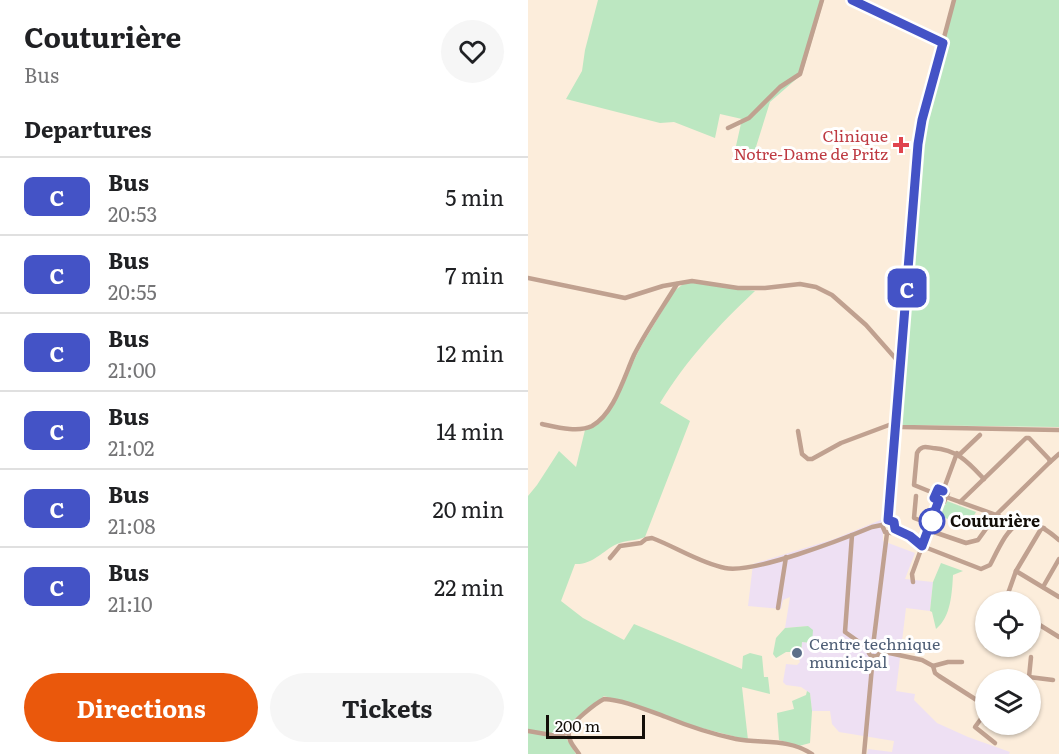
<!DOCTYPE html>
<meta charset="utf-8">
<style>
:root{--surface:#fff;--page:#f6f6f6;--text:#202124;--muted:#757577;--line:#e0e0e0;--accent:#ea580c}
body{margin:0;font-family:Literata,serif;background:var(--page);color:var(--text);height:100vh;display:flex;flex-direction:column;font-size:22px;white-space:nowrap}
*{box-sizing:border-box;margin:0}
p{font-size:20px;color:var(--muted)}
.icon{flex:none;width:33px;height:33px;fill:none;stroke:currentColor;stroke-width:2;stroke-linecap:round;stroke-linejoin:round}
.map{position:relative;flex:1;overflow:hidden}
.details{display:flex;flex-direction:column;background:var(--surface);width:528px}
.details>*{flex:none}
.badge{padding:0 12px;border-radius:9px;font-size:21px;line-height:39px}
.fabs{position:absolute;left:447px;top:591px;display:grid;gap:12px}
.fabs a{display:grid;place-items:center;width:66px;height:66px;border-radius:50%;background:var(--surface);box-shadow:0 2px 4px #0004;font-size:30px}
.scale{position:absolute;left:18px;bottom:15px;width:99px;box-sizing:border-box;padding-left:6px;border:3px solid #130e08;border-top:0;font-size:16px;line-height:21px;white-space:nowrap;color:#130e08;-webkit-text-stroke:4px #fff;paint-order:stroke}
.map>.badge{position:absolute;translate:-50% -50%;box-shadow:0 0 0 3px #fff}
h2{padding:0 24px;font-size:22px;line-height:54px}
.round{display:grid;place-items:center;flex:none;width:63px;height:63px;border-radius:32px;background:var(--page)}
.summary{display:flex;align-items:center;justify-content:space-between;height:102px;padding:0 24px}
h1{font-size:28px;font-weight:700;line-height:45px}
.action{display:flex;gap:12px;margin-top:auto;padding:12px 24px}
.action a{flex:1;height:69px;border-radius:36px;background:var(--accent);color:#fff;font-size:24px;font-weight:700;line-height:69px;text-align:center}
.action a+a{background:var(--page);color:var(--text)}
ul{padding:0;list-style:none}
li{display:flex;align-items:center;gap:18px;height:78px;padding:0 24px;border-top:2px solid var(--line)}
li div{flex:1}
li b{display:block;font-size:22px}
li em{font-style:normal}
li .badge{min-width:66px;font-weight:700;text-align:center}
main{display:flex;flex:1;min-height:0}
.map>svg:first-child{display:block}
</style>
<main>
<section class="details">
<div class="summary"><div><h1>Couturière</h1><p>Bus</p></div><a class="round"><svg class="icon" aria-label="heart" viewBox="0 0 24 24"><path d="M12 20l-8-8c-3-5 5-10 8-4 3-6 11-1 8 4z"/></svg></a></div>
<h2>Departures</h2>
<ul>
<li><span class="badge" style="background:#4453c6;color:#fff">C</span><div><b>Bus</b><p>20:53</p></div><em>5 min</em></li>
<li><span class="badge" style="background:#4453c6;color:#fff">C</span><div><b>Bus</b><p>20:55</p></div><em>7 min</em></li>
<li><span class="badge" style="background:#4453c6;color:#fff">C</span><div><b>Bus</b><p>21:00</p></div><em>12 min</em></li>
<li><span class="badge" style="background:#4453c6;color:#fff">C</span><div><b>Bus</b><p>21:02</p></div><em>14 min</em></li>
<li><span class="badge" style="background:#4453c6;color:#fff">C</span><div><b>Bus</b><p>21:08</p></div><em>20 min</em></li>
<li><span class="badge" style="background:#4453c6;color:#fff">C</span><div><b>Bus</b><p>21:10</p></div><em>22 min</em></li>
</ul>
<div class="action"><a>Directions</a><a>Tickets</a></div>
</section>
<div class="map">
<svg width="531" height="754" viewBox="0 0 531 754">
<rect width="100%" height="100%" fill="#fceddb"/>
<polygon fill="#eee0f3" points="355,519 355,541 387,553 377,579 405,582 402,611 378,608 368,691 387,694 386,700 409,723 440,737 482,752 481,754 339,754 340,749 364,752 366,741 311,732 304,724 302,711 284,711 282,693 273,687 258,685 255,682 258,664 269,665 272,662 270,657 273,653 274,642 284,643 280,626 257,628 262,597 255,600 253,609 220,606 225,564 306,539"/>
<g fill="#bce7c1">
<polygon points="70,0 296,0 274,74 242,102 227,150 208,146 214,119 192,114 187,138 146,122 132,123 38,99 54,71 57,50"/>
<polygon points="426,0 531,0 531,427 374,425 394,126"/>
<path d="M158,282L227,291C189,327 160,358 132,403L162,421L117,537C108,541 98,540 89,544C74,551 65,565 47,564L33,601L55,618L96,640L106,624L214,669L215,656L222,653L234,656L236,677H240L242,694L214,687L220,740L158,724L76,696L33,730L48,754H0V496L9,485L31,451L48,467L57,430L72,423L89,396L112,348L146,291Z"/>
<polygon points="419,501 448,512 440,525 407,515 412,504 417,505"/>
<path d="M413,563L435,571L425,575C424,593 423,617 408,629L404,612L402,611L405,582Z"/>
<polygon points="280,626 285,630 284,643 274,642 273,654 270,657 266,652 258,652 248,658 245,654 248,638 257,628"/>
<polygon points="279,691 282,693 284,711 282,743 271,746 251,740 249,713 266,709 264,701 278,695"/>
</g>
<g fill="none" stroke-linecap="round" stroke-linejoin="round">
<g stroke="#c0a190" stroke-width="4.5">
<polyline points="324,0 415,43"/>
<polyline points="200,128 221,118 252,87 272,74 294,0"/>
<polyline points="0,278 97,298 135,286 164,281 210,288 237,288 272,284 288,287 304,295 338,325 368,359 373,362"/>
<path d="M14,424C28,427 50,433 64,426C86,414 96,377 106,355C118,331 135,307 149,284"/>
<polyline points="270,431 274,454 280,459 284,459 313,443 361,425 366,424 373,427 531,430"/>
<polyline points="431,455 452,435"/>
<polyline points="522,462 531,454"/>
<polygon points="409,489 420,493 416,502 406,498"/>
<polyline points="415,491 429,453"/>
<path d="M408,494L386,485L389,453C393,445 398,447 405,448C430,450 440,462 456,479"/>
<polyline points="388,496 386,518 402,524"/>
<polyline points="418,497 471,516 483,527"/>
<path d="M360,520C365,520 368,524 367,529L363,533L357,532L354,525L360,520L390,144L394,120L426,0"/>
<path d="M367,529L382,536L394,546L453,569L462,565C481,528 490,504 531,540"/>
<polyline points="400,530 438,543 450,540 468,515 522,462 521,459 501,438 498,438 432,502"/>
<polyline points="324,535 317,632 341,649"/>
<path d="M82,558L92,546L113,543L118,539L124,538C148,547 172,563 197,568C225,574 315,539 344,527L354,525"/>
<polyline points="488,571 531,597"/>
<polyline points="385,582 384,574 411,500"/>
<polyline points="515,587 531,559"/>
<polyline points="477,602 488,571 513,529 516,528"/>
<polyline points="250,608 258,557"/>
<polyline points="502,619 531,637"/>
<circle cx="346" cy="651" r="5.5"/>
<polyline points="345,646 359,533"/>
<polyline points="352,651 394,660 405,666 420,662 434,662"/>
<polyline points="405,666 407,673 411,676 458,706"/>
<polyline points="501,677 503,657"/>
<polyline points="470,680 501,677 525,680"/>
<polyline points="458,712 447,727 467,743"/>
<polyline points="0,731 29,736 41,732"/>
<path d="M51,754C47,748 39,740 41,732C42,723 68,703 76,699C96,700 118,710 138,717C160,726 184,734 208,739C234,744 260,738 284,754"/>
<polyline points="336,754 345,656"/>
</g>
</g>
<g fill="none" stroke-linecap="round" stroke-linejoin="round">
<g stroke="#fff" stroke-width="14">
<polyline id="line" points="324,0 415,43 394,120 390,144 360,520 366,522 367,529 382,536 394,546 411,500 406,498 410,489 415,491"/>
</g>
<use href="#line" stroke="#4453c6" stroke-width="9"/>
</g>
<path fill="#e0444e" stroke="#fff" stroke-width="2" d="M370 136h6v6h6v6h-6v6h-6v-6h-6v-6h6z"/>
<circle fill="#fff" stroke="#4453c6" stroke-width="3" cx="404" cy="521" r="12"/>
<circle fill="#5c6f8a" stroke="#fff" stroke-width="2" cx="269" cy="653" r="6"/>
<g text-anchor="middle" stroke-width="6" stroke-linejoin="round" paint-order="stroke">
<g font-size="16" fill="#be3a42" stroke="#fff" text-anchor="end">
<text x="360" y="142">Clinique<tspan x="360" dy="18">Notre-Dame de Pritz</tspan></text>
</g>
<g font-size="16" font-weight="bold" fill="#130e08" stroke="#fff" text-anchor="start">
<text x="422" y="527">Couturière</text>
</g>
<g font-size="16" fill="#4e5e75" stroke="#fff" text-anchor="start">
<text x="281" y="650">Centre technique<tspan x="281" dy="18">municipal</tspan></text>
</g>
</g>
</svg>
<div class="fabs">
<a><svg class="icon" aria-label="locate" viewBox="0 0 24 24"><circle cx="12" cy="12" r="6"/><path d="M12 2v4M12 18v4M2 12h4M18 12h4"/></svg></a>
<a><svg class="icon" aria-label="layers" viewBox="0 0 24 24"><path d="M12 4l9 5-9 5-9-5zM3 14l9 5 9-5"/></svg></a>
</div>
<div class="scale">200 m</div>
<b class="badge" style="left:379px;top:288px;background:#4453c6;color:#fff">C</b>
</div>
</main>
